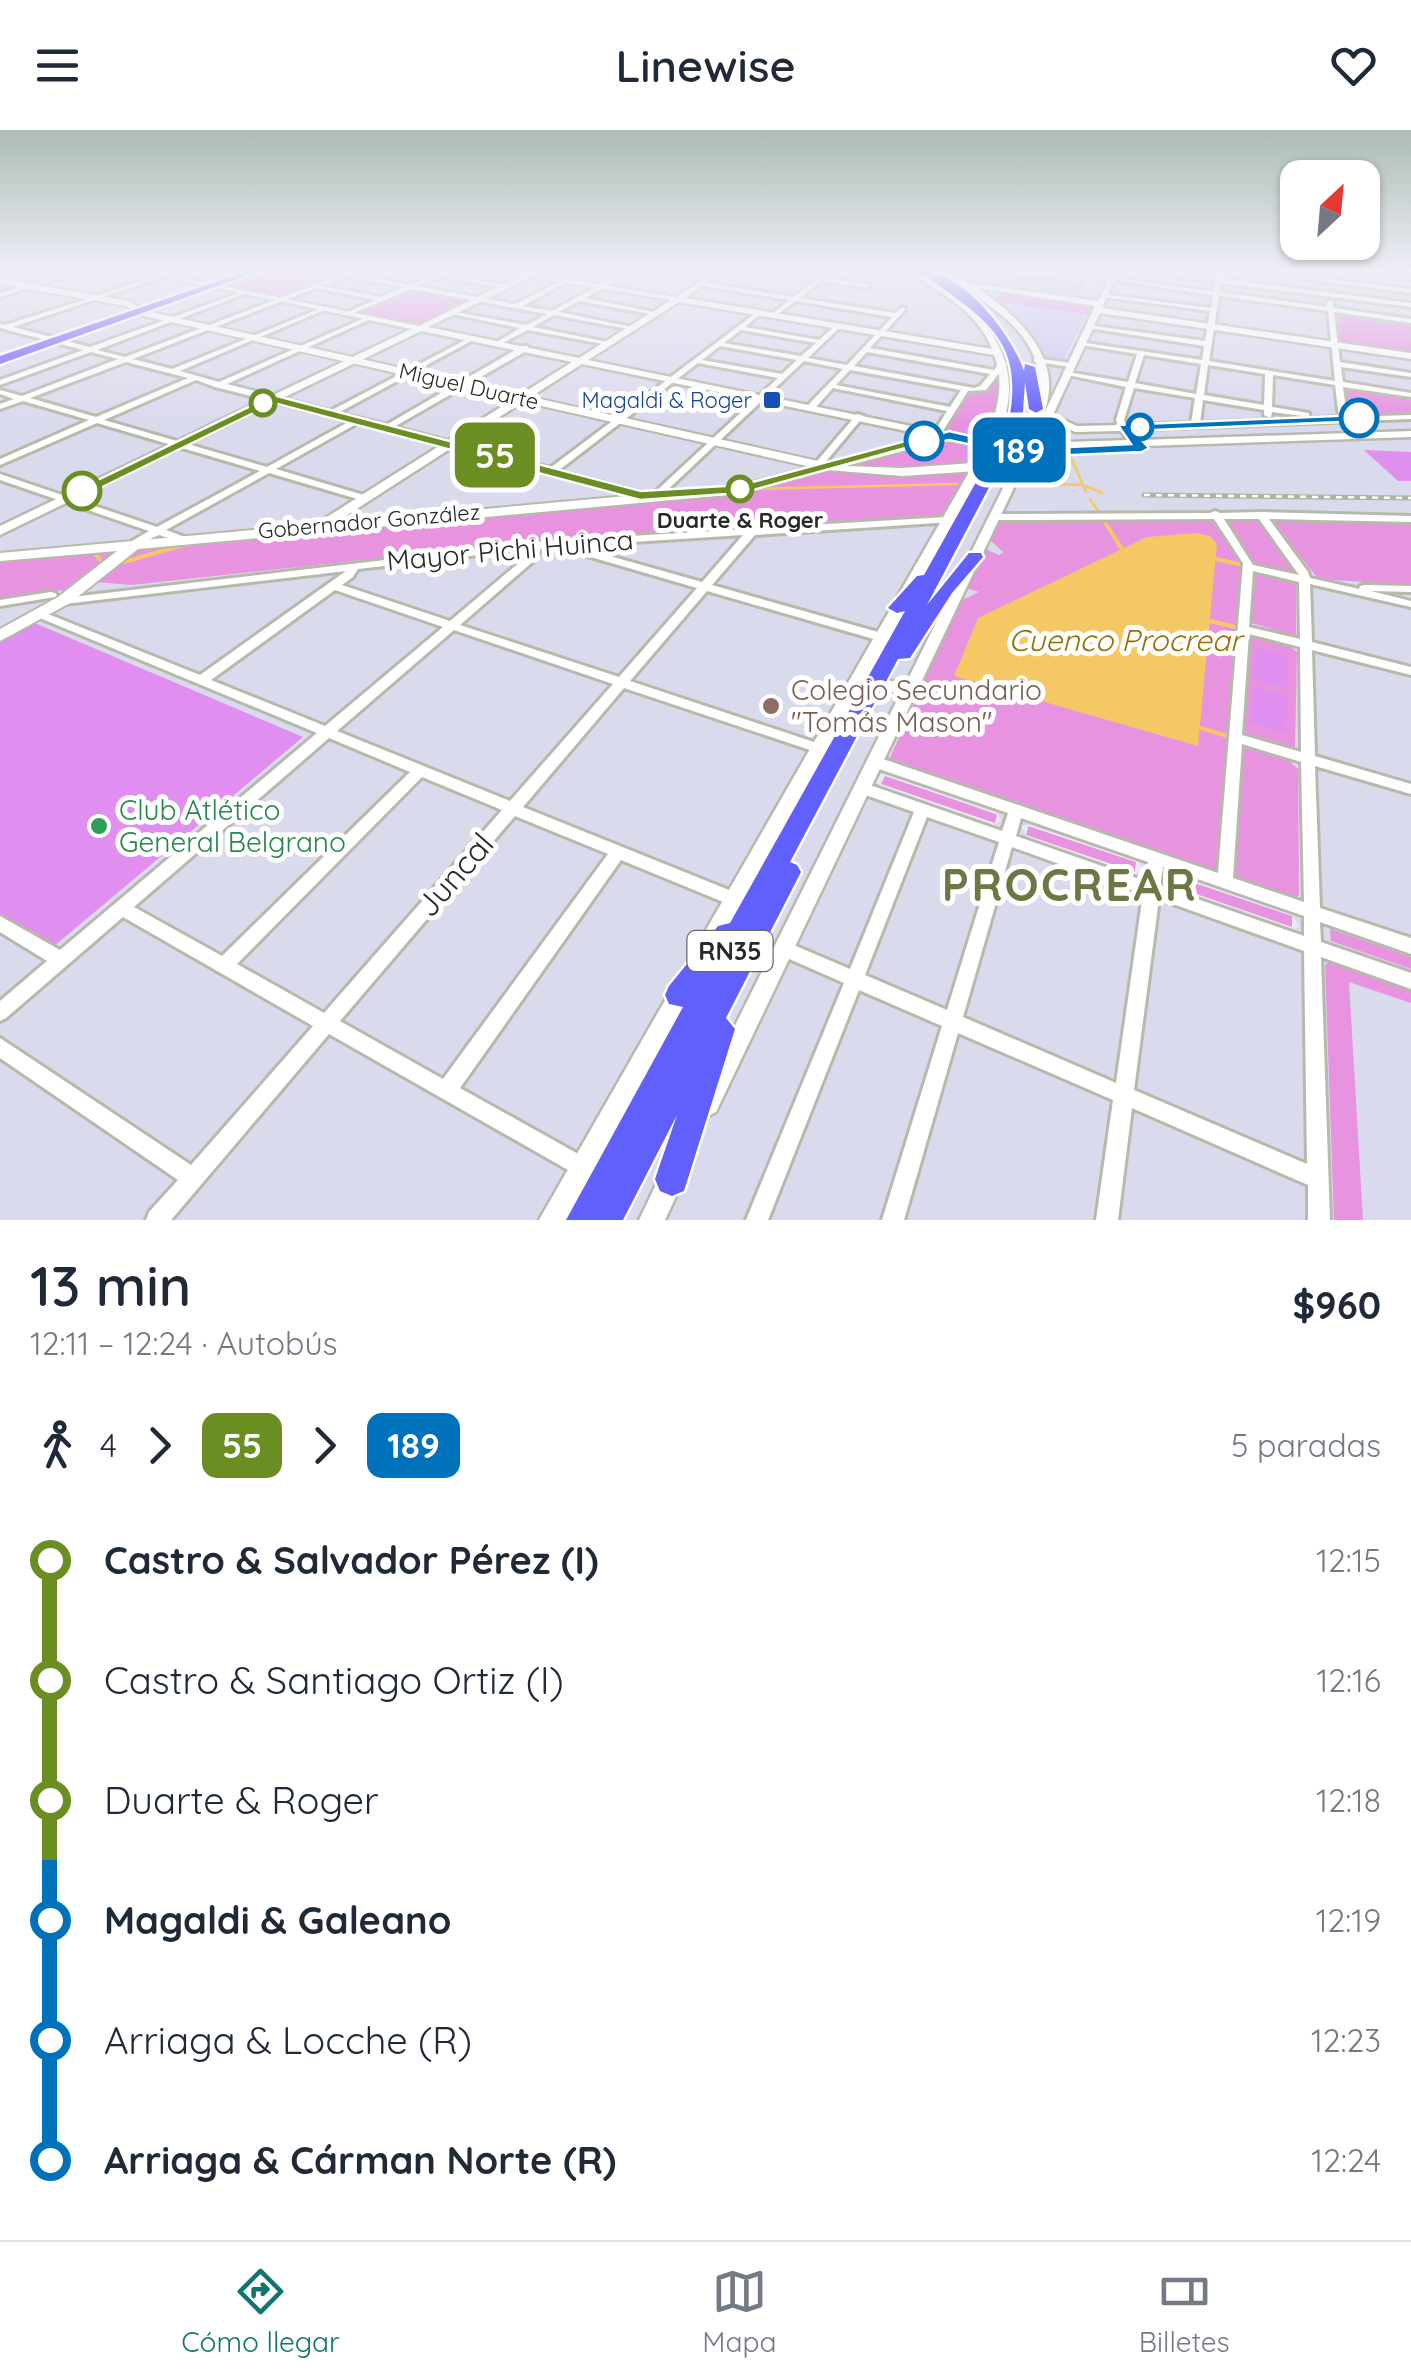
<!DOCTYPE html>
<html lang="es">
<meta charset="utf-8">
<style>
:root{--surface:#fff;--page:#f2f2f3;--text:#1f2937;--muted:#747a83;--line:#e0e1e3;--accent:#0f766e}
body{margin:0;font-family:Quicksand,sans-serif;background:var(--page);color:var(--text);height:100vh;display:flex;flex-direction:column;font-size:38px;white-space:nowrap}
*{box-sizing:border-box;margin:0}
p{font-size:32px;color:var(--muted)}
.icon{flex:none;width:55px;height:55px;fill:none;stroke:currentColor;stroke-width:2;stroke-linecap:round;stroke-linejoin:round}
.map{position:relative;height:1090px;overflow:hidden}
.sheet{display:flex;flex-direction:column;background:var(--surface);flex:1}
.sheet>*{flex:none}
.badge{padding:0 20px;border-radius:15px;font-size:35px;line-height:65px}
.needle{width:65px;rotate:26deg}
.buttons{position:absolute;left:1280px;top:30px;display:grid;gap:20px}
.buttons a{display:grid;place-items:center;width:100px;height:100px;border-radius:20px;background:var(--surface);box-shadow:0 2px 8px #0004;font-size:50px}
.map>.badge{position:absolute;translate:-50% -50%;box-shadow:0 0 0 5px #fff}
.legs{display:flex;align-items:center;gap:15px;height:110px;padding:0 30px;font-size:32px}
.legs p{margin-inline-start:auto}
.summary{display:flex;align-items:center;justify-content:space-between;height:170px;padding:0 30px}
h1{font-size:55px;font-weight:600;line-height:75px}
ul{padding:0 30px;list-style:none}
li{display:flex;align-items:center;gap:35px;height:120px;font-size:38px}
li i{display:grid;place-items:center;width:15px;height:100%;margin:0 12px;background:currentColor}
li i::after{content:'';width:25px;height:25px;margin:-12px;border:8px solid;border-radius:50%;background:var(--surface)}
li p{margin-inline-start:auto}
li:first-child i{background:linear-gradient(#0000 50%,currentColor 0)}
li:last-child i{background:linear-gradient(currentColor 50%,#0000 0)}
header{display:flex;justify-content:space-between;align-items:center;height:130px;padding:0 30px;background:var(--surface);font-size:45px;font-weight:600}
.dock{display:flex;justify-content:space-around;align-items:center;height:140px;border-top:2px solid var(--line);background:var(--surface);font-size:28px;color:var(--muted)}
.dock a{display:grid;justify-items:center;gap:5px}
.dock .on{color:var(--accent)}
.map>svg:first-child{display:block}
</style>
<header><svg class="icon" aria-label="menu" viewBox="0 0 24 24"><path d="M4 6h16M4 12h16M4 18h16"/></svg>Linewise<svg class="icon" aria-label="heart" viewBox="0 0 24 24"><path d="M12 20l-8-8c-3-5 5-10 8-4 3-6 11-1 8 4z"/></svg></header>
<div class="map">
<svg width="1411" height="1090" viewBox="0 0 1411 1090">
<rect width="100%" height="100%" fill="#dadaed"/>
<polygon fill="#ccc8ef" points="997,171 1086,185 1063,231 1044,228 1021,193"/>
<g fill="#e793e0">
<polygon points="257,142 350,142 282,168 219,155"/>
<polygon points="411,159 468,169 470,170 419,194 356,182"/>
<polygon points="1003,161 1092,175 1093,176 1089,185 994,171"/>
<polygon points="1334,183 1411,192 1411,225 1337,213"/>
<polygon points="994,247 1002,248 1002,263 988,308 946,301 968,262 985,261"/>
<polygon points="1345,258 1411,267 1411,284 1350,286"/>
<path d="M947,309L983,317L974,333C933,338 881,348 842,335Z"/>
<polygon points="826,339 880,344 969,341 942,387 557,409 132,455 94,452 141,418 732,363"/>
<polygon points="1170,387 1215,389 1245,431 1240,435 1244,439 1240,494 1235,495 1240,502 1232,601 1226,603 1231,613 1219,741 889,630 960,471 979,462 966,458 985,419 999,425 1003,422 990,410 1000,391 1105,392"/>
<polygon points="1338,389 1411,392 1411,455 1318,449 1273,391"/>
<polygon points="1252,390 1261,393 1295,442 1253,433 1225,393"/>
<polygon points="116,422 64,460 0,470 0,431"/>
<polygon points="1257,442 1296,454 1296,506 1248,492 1251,445"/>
<polygon points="1256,507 1288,515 1297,522 1295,618 1248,606 1240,599 1247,508"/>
<polygon points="1250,618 1287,629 1298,639 1299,765 1295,768 1243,753 1231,742 1239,620"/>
<polygon points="885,645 998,685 995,694 881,654"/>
<polygon points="1029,695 1136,732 1135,743 1026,705"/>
<polygon points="1171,744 1292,786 1292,798 1169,755"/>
<polygon points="1330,799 1411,827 1411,839 1331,811"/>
<polygon points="1329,832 1411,858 1411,873 1349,852 1363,1090 1334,1090 1325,835"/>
</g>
<g fill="#e08eef">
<polygon points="1364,320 1411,322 1411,351 1398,351"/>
<polygon points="30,491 303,607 53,817 0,785 0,508"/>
<polygon points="1255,517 1287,526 1287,558 1254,549"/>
<polygon points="1253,557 1287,566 1286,603 1251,593"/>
</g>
<g fill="#e9e8f4" fill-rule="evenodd">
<path d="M881,644H894L994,678L1002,691L988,697L882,659L876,651ZM885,646L997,684L995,693L881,654Z"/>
<path d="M1037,693L1131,725L1140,733L1142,742L1128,746L1029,711L1021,696ZM1028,696L1136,732L1135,742L1026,705Z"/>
<path d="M1175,741L1288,779L1299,796L1290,802L1178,764L1164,749L1165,744ZM1171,745L1292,786V797L1170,755Z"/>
</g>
<polygon fill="#f5c866" points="1196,403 1210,406 1217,414 1198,616 954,546 978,488 1147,407"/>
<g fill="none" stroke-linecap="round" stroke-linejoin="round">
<g stroke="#f5c866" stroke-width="2.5">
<polyline points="1057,303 1068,297"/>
<polyline points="1070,325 1086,362"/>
<polyline points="1024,353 1080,355"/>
<polyline points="1086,356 1102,363"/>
<polyline points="752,359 957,354"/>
<polyline points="1090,369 1100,384"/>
</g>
<g stroke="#f5c866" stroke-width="4">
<polyline points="1106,394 1122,419"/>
<polyline points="93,421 101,431"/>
<polyline points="1216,429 1243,435"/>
<polyline points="124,432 187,414"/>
<polyline points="1210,491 1239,498"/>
<polyline points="1201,598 1231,607"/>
</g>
</g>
<polygon fill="#bfbfce" points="1001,142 1049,147 1085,153 1079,165 993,153"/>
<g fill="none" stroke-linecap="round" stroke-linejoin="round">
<g stroke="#b7baaa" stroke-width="8">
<polyline id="pedestrian" points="601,156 626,142"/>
</g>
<g stroke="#b7baaa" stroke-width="6">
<g id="minor">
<polygon points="72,142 80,142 0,167 0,163"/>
<path d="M170,142H178L13,197L90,217L245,161L250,162L97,220L125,227L349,142H357L353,144L410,155L441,142H448L445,144L509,156L506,158L439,147L417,156L515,174L565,149H569V151L523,176L552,181L600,155H604V157L585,168L659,183L656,185L579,171L559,182L636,198L633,200L554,185L533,197L612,213L608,215L528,200L499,215L497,214V212L520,198L447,183L450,181L526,195L547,184L411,159L349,185L347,184V182L375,170L316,158L133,229L172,239L324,177L329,178L180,241L219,252L369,186H373V188L227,254L330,281L471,207H475V209L338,283L386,295L522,216H528V220L394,297L550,338L757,182L762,183L745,197L819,210L836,195H840V197L808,228L847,235L892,187L796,171L774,187L772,186V184L789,170L698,155L700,152L793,167L815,150L768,142L819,147L824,144L827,146L825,148L870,155L868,158L821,151L800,168L895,183L901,178H905V180L870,218L994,240L1000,231L1007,233L986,260L968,261L941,304L938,305L934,302L947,281L833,258L815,278H809V274L843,239L804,231L660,367H654V363L778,248L698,233L558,341L643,363V367L640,368L358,293L276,339L367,366V370H361L269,343L166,400L185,407V411H177L159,405L136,416L132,415V411L149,401L0,350V344L157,397L260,341L97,293L0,335V329L89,290L23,271L0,279V274L14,269L0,264V260L22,266L118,229L91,222L0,255V250L83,220L0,198V194L5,195ZM347,147L404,157L381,167L323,156ZM741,200L816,213L801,226L724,213ZM720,216L797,230L782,244L702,230ZM867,222L990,244L980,256L974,258L854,236ZM126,232L188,248L96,287L30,268ZM850,240L961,260L950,277L836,255ZM196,250L215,257L350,291L267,337L104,290Z"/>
<polygon points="660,142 673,142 712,149 709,151"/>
<path d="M1058,142H1072L1214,162L1215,152L1148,142H1163L1216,148L1217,142H1223L1222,149L1411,173V177L1221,153L1220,162L1327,177V172L1330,170L1333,172L1334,178L1411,189V193L1334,182L1340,232L1411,243V247L1341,237L1343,252L1411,263V267L1343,257L1347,287L1411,285V289L1120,300L1116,290L1126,257L1063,244L1067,242L1128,252L1137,224L1081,215L1079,214V212L1202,230L1204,216L1089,198L1086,196L1087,195L1205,211L1210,181L1104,167L1102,164L1211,178L1213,165ZM1219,166L1328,181L1335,251L1209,231ZM1144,225L1201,234L1196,264L1135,253ZM1208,235L1265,244L1264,275L1204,265ZM1273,245L1335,255L1339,287L1200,293L1203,270L1264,280V285L1268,287H1271L1272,282L1309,287V283L1272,277ZM1134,258L1195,268L1191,293L1126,295L1124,290Z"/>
<polygon points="1253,142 1268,142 1411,159 1411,163"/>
<polygon points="1360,142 1411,146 1411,150 1363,144"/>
<polygon points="1034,228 1071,233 1075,235 1071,237 1037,232 1034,232"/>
<polygon points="857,284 864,286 818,341 812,341 812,337"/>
<path d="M1215,381L1220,383L1261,382L1411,386V392L1269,389L1308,442L1310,448L1359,459L1360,456L1364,455L1411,456V462L1371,461L1411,471V477L1310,454L1312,512L1411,537V545L1312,520L1315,626L1411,654V664L1315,636L1320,778L1411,808V824L1320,792L1321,812L1411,843V859L1321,827L1330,1090H1308V1055L1132,978L1118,1090H1096L1113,970L958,903L904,1090H882L942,896L859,860L768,1090H746L844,853L778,824L776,819L778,814L784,811L850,839L914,682L857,662L855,658L857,654L862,653L867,654L1002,701L1008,683L870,636L868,632L870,628H880L1218,743L1243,433L1214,389L994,390L989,387L994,384L1210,383ZM1224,389H1259L1299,445L1253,435ZM1253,441L1299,452L1300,509L1249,497ZM1249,504L1300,517L1301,622L1242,605ZM1242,614L1301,632L1304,772L1233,748ZM927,687L999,712L947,880L865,845ZM1021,688L1148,732L1145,751L1016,706ZM1012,717L1143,764L1116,953L963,887ZM1163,737L1304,786V806L1160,756ZM1159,769L1304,821L1307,1034L1134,960Z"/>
<path d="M947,387L951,388V392L755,405L712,455L885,504L887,507L885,510H877L707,461L630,551L823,615L825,618L823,621H813L624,558L523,677L739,764L741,769L739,774L733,776L621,730L460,958L589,1030L592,1037L589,1044L582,1047L575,1044L329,904L171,1090H146L149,1082L178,1050L0,928V908L191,1035L313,896L123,787L6,888L0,891V871L47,831L0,802V786L60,820L317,603L35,486L33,484L35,482H43L200,545L346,441L64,474L58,471L64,468L546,411L749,399L753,397L757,398ZM743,405L702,452L592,421L585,415ZM574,415L584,425L697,458L619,547L460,495L536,429L541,418ZM530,419L527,426L450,491L342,455L353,447L358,439ZM335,460L443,497L325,596L211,550ZM454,500L613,554L510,671L337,601ZM329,608L410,642L222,826L134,777ZM422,647L502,680L324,883L237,834ZM515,686L608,724L443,949L340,891Z"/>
<polygon points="51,462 55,463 57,465 55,467 0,476 0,470"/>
</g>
</g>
<g stroke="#b7baaa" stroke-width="5">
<g id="tertiary">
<path d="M142,142H154L419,196L528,142H539L538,144L676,167L716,142H723L685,168L992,219C978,181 941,164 910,142H919C972,173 1022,216 1006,283C1004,293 999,303 995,313L986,315L985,313C996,284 1006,255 994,225L679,172L588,230L945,303L950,306L945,309L582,234L327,398H319V392L572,232L421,201L0,405V396L411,199ZM532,147L671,170L579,228L428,197Z"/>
<path d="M942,142H950L969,153L1098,171L1112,142H1118L1102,178L1411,223V229L1100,183L1053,285L1077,296L1123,295L1140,310L1411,301V307L1144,316L1139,318L1134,316L1032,320L716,982L708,986L700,982L696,974L700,966L900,564L863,553L716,818L709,821L702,818L699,812L972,337L981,335L982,337L868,544L905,555L1021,322V320L1015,317L1024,314C1030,296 1041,273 1040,254C1037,195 980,172 942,142ZM978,158L1095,176L1043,286L1075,302L1120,301L1129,310L1034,313C1040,296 1048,277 1049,259C1052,216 1009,180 978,158Z"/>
<polygon points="683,848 690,851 694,858 690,865 566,1090 539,1090 676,851"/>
<polygon points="672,1037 681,1040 684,1049 665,1090 639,1090 663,1040"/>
</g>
</g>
<g stroke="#b7baaa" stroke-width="4">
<g id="secondary">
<polygon points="879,142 898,142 954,152 950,155"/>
<path d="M0,148L129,171L147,181L827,333L945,302L990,309L1017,318L1011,322L993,318L982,340L977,341L902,346L827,340L737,364L138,419L70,473L0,511V499L58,467L117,421L0,431V423L737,356L811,337L144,186L126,176L0,154ZM945,310L982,316L973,333L902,338L846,336Z"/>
</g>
</g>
<g stroke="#fff" stroke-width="5">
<polygon id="primary" points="244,142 257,142 0,234 0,226"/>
</g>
<g stroke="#fff" stroke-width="5">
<path id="trunk" d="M921,142C963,140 1012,205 1024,241L1025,234L1035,237L1043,279L1036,283L1029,279L1025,252L1022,295L927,475L969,423H981L983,427L952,463L910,528L898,529L790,732L797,735L801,742L726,888L735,899L684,1061L672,1066L660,1061L655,1049L677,985L623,1090H566L683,877L669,874L665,865L669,856L718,796L730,793L905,481L897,483L888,478L917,446L924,445L1008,295C1027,206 982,189 921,142Z"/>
</g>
<use href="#pedestrian" stroke="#fff" stroke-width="5"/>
<use href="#minor" fill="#fff" fill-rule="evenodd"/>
<use href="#tertiary" fill="#fff" fill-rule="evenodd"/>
<use href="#secondary" fill="#fff" fill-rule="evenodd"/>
<use href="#primary" fill="#7253f9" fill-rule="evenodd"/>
<use href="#trunk" fill="#6260fc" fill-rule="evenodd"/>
<g stroke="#aeb59d" stroke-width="5">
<polyline id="rail" points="1144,365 1411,368"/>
</g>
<use href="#rail" stroke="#fff" stroke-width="2.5" stroke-dasharray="6" stroke-linecap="butt"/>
</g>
<linearGradient id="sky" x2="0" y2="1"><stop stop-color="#adbcb4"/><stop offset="0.48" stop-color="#eeeef7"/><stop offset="1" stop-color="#eeeef7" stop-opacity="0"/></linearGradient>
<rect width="1411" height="294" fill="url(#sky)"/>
<polygon fill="#6b8e23" stroke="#fff" stroke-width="2.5" points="273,265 641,361 741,355 924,306 931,311 742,363 640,370 274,273 88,364 75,361"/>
<polygon fill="#0072bc" stroke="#fff" stroke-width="2.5" points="1359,285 1364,291 1133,301 1149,318 1142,322 1027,327 949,310 924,315 917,311 949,301 1027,319 1131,314 1118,295"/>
<rect fill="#1a4fb4" stroke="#fff" stroke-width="4" x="762" y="260" width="20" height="20" rx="5"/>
<g fill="#fff" stroke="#6b8e23" stroke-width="5">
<circle cx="263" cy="273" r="12"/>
<circle cx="740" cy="359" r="12"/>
<circle cx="82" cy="361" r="18"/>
</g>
<g fill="#fff" stroke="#0072bc" stroke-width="5">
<circle cx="1359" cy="288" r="18"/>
<circle cx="1140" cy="297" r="12"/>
<circle cx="924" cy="311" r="18"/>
</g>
<circle fill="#8d6e63" stroke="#fff" stroke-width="4" cx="771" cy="576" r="10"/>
<circle fill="#2e9e5b" stroke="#fff" stroke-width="4" cx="99" cy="696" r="10"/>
<g text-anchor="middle" stroke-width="10" stroke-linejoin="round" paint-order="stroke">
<g font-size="22" fill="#292929" stroke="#fff">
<text transform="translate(469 256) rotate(13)" y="8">Miguel Duarte</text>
<text transform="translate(369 391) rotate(-5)" y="8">Gobernador González</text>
</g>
<g font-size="22" fill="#164399" stroke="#fff" text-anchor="end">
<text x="752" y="278">Magaldi &amp; Roger</text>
</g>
<g font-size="22" font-weight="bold" fill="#292929" stroke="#fff">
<text x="740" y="398">Duarte &amp; Roger</text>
</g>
<rect fill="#fff" stroke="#696969" stroke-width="2.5" x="687.5" y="801" width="85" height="40" rx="8"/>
<g font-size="25" font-weight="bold" fill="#292929">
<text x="730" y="830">RN35</text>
</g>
<g font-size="28" fill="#292929" stroke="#fff">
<text transform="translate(510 420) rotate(-5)" y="10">Mayor Pichi Huinca</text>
</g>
<g font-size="28" fill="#785e54" stroke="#fff" text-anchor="start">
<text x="791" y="570">Colegio Secundario<tspan x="791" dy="32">"Tomás Mason"</tspan></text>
</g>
<g font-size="28" fill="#27864d" stroke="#fff" text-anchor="start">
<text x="119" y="690">Club Atlético<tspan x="119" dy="32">General Belgrano</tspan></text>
</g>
<g font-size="30" font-style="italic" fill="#937106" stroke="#fff">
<text x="1125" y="521">Cuenco Procrear</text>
</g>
<g font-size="32" fill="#292929" stroke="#fff">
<text transform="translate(455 745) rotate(-49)" y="11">Juncal</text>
</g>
<g font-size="45" font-weight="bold" letter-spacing="2.5" fill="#6b7844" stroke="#fff">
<text x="1070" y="771">PROCREAR</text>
</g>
</g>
</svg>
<div class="buttons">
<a><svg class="needle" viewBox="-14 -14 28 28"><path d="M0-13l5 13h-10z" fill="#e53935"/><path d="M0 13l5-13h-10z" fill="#747a83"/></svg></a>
</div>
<b class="badge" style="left:495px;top:325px;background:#6b8e23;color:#fff">55</b>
<b class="badge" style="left:1019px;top:320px;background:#0072bc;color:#fff">189</b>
</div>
<section class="sheet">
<div class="summary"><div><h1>13 min</h1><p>12:11 – 12:24 · Autobús</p></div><b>$960</b></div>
<div class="legs"><svg class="icon" aria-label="walk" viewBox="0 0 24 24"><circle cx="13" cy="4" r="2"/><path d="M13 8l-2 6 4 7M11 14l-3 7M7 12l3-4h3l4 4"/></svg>4<svg class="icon" aria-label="forward" viewBox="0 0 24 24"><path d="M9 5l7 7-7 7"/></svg><b class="badge" style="background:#6b8e23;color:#fff">55</b><svg class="icon" aria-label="forward" viewBox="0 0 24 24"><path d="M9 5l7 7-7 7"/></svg><b class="badge" style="background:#0072bc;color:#fff">189</b><p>5 paradas</p></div>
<ul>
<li><i style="color:#6b8e23"></i><b>Castro &amp; Salvador Pérez (I)</b><p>12:15</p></li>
<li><i style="color:#6b8e23"></i><span>Castro &amp; Santiago Ortiz (I)</span><p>12:16</p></li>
<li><i style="color:#6b8e23"></i><span>Duarte &amp; Roger</span><p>12:18</p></li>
<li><i style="color:#0072bc"></i><b>Magaldi &amp; Galeano</b><p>12:19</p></li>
<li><i style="color:#0072bc"></i><span>Arriaga &amp; Locche (R)</span><p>12:23</p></li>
<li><i style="color:#0072bc"></i><b>Arriaga &amp; Cárman Norte (R)</b><p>12:24</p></li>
</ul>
</section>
<nav class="dock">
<a class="on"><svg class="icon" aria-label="directions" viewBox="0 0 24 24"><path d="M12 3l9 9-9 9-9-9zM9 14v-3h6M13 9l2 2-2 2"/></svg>Cómo llegar</a>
<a><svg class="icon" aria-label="map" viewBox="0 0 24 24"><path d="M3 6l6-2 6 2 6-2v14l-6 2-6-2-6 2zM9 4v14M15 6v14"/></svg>Mapa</a>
<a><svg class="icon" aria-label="tickets" viewBox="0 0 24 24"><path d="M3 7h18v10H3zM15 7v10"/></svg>Billetes</a>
</nav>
